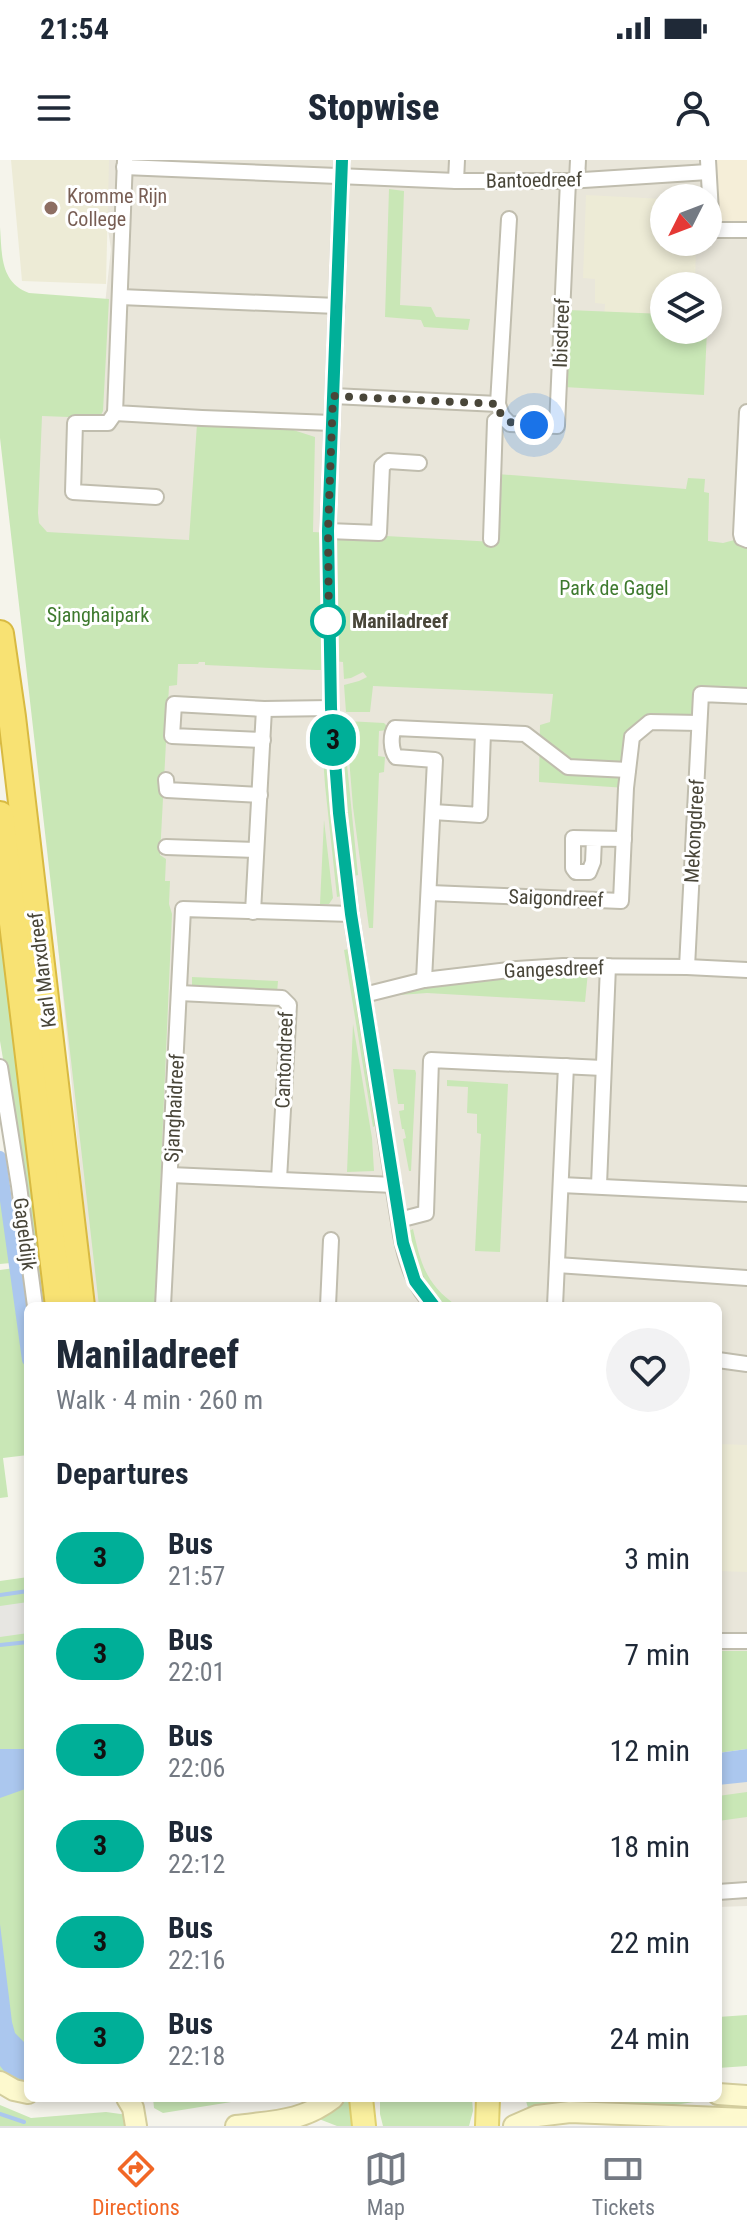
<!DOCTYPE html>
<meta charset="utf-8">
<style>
:root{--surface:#fff;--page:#f2f2f3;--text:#1f2937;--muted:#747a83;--line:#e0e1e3;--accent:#f16726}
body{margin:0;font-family:"Roboto Condensed",sans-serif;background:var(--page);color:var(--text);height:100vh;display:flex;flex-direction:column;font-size:30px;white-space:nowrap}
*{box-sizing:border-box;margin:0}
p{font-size:26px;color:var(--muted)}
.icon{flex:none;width:44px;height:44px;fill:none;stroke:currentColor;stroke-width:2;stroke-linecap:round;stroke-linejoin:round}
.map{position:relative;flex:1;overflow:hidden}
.details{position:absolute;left:24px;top:1142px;width:698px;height:800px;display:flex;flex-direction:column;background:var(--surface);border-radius:12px;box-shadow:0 4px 12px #0003}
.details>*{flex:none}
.badge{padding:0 16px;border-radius:26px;font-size:28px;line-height:52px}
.needle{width:52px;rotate:228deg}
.buttons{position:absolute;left:650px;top:24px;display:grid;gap:16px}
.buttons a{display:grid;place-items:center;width:72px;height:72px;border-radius:50%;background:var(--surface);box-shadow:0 4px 12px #0003;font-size:40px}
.you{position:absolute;width:40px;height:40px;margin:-20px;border:6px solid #fff;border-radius:50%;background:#1a73e8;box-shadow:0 0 0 12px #1a73e833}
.map>.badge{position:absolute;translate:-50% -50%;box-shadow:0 0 0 4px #fff}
h2{padding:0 32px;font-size:30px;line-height:72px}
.round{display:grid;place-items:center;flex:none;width:84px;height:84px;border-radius:42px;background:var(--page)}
.headline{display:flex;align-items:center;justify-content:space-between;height:136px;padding:0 32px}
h1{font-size:38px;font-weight:800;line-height:60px}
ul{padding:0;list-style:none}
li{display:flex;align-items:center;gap:24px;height:96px;padding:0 32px}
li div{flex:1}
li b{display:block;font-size:30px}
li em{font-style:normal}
li .badge{min-width:88px;font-weight:700;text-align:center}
.status{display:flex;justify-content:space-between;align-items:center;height:56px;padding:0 40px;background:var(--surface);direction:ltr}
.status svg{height:22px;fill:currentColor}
header{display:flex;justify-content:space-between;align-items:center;height:104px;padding:0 32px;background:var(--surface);font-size:36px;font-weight:800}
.tabs{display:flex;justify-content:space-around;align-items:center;height:112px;border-top:2px solid var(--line);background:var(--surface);font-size:22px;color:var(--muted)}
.tabs a{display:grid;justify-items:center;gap:4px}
.tabs .active{color:var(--accent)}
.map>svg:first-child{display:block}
</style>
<div class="status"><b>21:54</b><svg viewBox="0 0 49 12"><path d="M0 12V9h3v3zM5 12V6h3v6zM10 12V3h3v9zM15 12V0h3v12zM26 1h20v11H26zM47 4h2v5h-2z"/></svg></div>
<header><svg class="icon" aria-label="menu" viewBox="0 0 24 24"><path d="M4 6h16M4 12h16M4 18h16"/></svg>Stopwise<svg class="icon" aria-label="person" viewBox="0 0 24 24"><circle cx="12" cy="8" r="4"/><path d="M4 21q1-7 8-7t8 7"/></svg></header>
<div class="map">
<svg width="747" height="1966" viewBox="0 0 747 1966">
<rect width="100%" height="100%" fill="#f5f4eb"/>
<g fill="#e9e6da" fill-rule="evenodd">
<path d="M97,0H712L747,65V391L24,403L13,242L95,237L111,89ZM664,38H708V82H664ZM664,126H708V170H664Z"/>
<polygon points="36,475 747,518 747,1534 718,1532 718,1146 94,1146 49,697"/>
<polygon points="747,1622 747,1746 718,1747 718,1623"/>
</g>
<polygon fill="#f5eed8" points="712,0 747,0 747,65 717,64"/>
<g fill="#edebd6">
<polygon points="11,0 109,0 106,124 22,121"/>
<polygon points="586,35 664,39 664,82 696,82 695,126 664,126 664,162 604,159 605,144 595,143 595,119 583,118"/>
<polygon points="718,1284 747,1285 747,1412 718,1411"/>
</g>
<g fill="#c9e7b6">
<polygon points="389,29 404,31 400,145 431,147 436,157 470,159 468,170 424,167 421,160 385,157"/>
<path d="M0,67C2,95 0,122 29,133L109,139L103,251L101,255L95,258L42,256L38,353L39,363L47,372L189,380L197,264L262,260L315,277L313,372L495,382L497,314L686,329L688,318L705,319L704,332L709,333L708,381L723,383L742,378L747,380V535L701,534L699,563L650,562L632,577L626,628L539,622L540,565L550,562L553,534L373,526L370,552H346L344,525L359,521L367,517L363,512L351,518L344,519L343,502L321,500V510H316L205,505V502H199L198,504H178L177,525L169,526L160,695L166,699L165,721H170L169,744L172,754L155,1146H99L0,278Z"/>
<polygon points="568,150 664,154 664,170 707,170 704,235 564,227"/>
<polygon points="346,561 384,563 388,567 388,570 379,571 378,596 385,597 384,612 379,613 373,768 369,768 353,647"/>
<polygon points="339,564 343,564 358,715 354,716"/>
<polygon points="324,567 341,736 337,737 325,625 321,568"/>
<polygon points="324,660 333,738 329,744 320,744"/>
<polygon points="0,710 52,1146 40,1146 18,988 0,881"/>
<polygon points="348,789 373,945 375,966 373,967 344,790"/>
<path d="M588,812L585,842L427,833L386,836C452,819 520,815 588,812Z"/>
<polygon points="192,817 278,821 277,833 192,828"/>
<polygon points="353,864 372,978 374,1011 347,1012"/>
<polygon points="393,909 415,910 416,913 411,1011 409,1011 403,979 406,978 404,969 402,969 399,951 404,950 404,944 398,944"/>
<polygon points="447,920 508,924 500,1092 475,1091 481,974 477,973 477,954 467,953 468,927 447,926"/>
<polygon points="9,1032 18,1100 11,1103 0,1104 0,1033"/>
<path d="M413,1069C421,1105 426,1124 457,1146H443C422,1125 413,1101 407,1072Z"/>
<polygon points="29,1106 28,1295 3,1298 8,1337 0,1338 0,1110"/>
<polygon points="28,1417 28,1926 4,1915 0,1910 0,1421"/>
<polygon points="718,1491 747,1491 747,1589 718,1593"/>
<polygon points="747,1632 747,1657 718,1661 718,1636"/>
<polygon points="747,1855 747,1906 718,1908 718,1857"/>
<polygon points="153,1938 256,1938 163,1953 154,1948"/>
<polygon points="348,1938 352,1939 354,1966 337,1966 319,1959"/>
<polygon points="380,1938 472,1938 473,1951 469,1966 383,1966 380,1954"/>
<polygon points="525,1938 621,1938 694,1942 662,1947 529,1951"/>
<polygon points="0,1945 31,1958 106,1952 128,1955 130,1966 0,1966"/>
</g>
<polygon fill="#e7e6e2" points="28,1442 28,1473 0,1477 0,1446"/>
<g fill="#abc7ee">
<polygon points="0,1589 28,1589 28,1628 0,1638"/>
<polygon points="747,1589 747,1622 718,1625 718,1593"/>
<polygon points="0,1764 12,1862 15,1873 28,1886 28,1923 5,1912 0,1906"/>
</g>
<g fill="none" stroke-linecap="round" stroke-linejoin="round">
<g stroke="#abc7ee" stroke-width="4">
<polyline points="0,1435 28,1431"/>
<polyline points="0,1485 28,1482"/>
<polyline points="0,1954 24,1962"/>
</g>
<polyline stroke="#abc7ee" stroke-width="12" points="0,997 28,1200"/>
<g stroke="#c0bdae" stroke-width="18">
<g id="street">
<polyline points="125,0 115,253 202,258 332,263"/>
<path d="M342,0L328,371L331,548L339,653L351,754L401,1075C406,1101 414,1127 434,1146"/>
<polyline points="708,0 712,70 747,70"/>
<polyline points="124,7 456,21 568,21 708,12"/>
<polyline points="577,20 578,0"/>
<polyline points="456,21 457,0"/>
<polyline points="120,137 337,146"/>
<polyline points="333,236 498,244"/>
<polyline points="747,252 741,374 742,378 747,380"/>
<polyline points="115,253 108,263 75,263 73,332 156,337"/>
<polyline points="502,256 510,264 557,266 568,21"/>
<polyline points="502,256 498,244 509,59"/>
<polyline points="328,371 379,373 382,306 388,301 419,303"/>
<polyline points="491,379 495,261 502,256"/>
<polyline points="263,580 172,576 174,544 264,549 331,548"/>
<polyline points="166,620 167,630 260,635"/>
<polyline points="433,652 480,655 483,573"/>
<polyline points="594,679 593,702 589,712 576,712 573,708 573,678 624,679"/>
<polyline points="166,687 256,690"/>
<polyline points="430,733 621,741 626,628 632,577 650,562 699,563"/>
<polyline points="253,752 264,549"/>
<polyline points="687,807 701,534 747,536"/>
<path d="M424,820L435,600L396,597C391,590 390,575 395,568L525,574L568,607L628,610"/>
<polyline points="179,833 282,838 289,845 279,1019"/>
<polyline points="364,835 424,820 517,809 563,806 687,807 747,810"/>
<polyline points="0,907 19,1026 35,1146"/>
<polyline points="170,1015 394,1025"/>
<polyline points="561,1025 747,1034"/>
<polyline points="599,1025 608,806"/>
<polyline points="399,1060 426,1053 431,900 603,908"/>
<polyline points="557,1105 747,1118"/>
<polyline points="163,1146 183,749 351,754"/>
<polyline points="328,1146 331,1080"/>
<polyline points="555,1146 566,906"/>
<polyline points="718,1200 747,1204"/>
<polyline points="718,1481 747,1481"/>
<polyline points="718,1732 747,1730"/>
</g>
</g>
<g stroke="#d3cd9d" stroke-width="24">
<g id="secondary">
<polyline points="0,1922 14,1930 28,1933"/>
<polyline points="718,1934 747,1936"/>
<polyline points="127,1938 133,1948 136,1966"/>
<path d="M236,1966C274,1961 302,1962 333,1938"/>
<polyline points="514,1966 537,1956 570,1952 747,1959"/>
</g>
</g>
<g stroke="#e0d16f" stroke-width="26">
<g id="primary">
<polyline points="361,1938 364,1966"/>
<polyline points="487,1966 488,1938"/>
</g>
</g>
<g stroke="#d8ba42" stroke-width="30">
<g id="highway">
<polyline points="0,474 12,557 81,1146"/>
<polyline points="0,655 59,1146"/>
</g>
</g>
<use href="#street" stroke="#fff" stroke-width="14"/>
<use href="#secondary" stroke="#fdf9ce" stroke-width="20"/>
<use href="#primary" stroke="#faf09f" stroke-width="22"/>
<use href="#highway" stroke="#f8e273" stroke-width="26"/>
</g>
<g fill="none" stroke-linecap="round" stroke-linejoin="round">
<g stroke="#fff" stroke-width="18">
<polyline id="line" points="342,0 328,371 331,548 339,653 351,754 403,1083 415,1121 434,1146"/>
</g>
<use href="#line" stroke="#00af98" stroke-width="12"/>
<path stroke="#494639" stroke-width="8" stroke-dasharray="0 14.4" d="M328,461L329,470L328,371L333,236L498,244C500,265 517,264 534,265"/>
</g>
<circle fill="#8d6e63" stroke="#fff" stroke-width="3" cx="51" cy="48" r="8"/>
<circle fill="#fff" stroke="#00af98" stroke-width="4" cx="328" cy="461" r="16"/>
<g text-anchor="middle" stroke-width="6" stroke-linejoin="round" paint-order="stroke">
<g font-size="20" fill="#494639" stroke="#fff">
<text transform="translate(534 20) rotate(-1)" y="7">Bantoedreef</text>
<text transform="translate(561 173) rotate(-88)" y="7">Ibisdreef</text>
<text transform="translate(694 671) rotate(-87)" y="7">Mekongdreef</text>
<text transform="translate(556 738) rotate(2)" y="7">Saigondreef</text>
<text transform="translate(554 809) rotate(-2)" y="7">Gangesdreef</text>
<text transform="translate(42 810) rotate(-97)" y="7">Karl Marxdreef</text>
<text transform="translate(284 900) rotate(-88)" y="7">Cantondreef</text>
<text transform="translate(174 948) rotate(-87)" y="7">Sjanghaidreef</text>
<text transform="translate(25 1074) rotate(83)" y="7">Gageldijk</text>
</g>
<g font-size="20" fill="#785e54" stroke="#fff" text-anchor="start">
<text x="67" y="43">Kromme Rijn<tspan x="67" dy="23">College</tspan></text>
</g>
<g font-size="20" fill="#3e7a2e" stroke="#fff">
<text x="614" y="435">Park de Gagel</text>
<text x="98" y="462">Sjanghaipark</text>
</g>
<g font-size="20" font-weight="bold" fill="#494639" stroke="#fff" text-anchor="start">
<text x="352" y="468">Maniladreef</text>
</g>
</g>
</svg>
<div class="buttons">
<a><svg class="needle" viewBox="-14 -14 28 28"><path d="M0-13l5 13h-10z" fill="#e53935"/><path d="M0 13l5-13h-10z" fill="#747a83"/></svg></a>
<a><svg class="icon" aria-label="layers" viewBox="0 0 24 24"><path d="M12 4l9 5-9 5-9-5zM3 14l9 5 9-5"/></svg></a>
</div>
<div class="you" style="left:534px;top:265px"></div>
<b class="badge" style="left:333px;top:580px;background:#00af98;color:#111">3</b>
<section class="details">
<div class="headline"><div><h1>Maniladreef</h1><p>Walk · 4 min · 260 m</p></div><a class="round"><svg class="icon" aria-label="heart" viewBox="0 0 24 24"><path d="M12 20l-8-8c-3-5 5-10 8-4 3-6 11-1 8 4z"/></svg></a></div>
<h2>Departures</h2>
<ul>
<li><span class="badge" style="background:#00af98;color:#111">3</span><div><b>Bus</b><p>21:57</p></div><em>3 min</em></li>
<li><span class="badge" style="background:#00af98;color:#111">3</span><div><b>Bus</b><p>22:01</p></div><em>7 min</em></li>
<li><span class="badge" style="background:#00af98;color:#111">3</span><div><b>Bus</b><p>22:06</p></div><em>12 min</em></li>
<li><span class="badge" style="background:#00af98;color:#111">3</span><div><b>Bus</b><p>22:12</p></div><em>18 min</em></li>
<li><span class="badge" style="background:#00af98;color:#111">3</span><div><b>Bus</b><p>22:16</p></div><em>22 min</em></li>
<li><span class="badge" style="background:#00af98;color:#111">3</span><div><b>Bus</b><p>22:18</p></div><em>24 min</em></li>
</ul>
</section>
</div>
<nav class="tabs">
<a class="active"><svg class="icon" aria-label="directions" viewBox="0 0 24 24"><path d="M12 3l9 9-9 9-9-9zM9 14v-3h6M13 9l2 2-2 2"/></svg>Directions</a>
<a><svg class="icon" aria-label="map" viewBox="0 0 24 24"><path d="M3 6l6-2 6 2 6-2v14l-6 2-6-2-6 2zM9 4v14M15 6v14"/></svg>Map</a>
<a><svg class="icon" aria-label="tickets" viewBox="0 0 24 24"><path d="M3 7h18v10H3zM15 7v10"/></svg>Tickets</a>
</nav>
